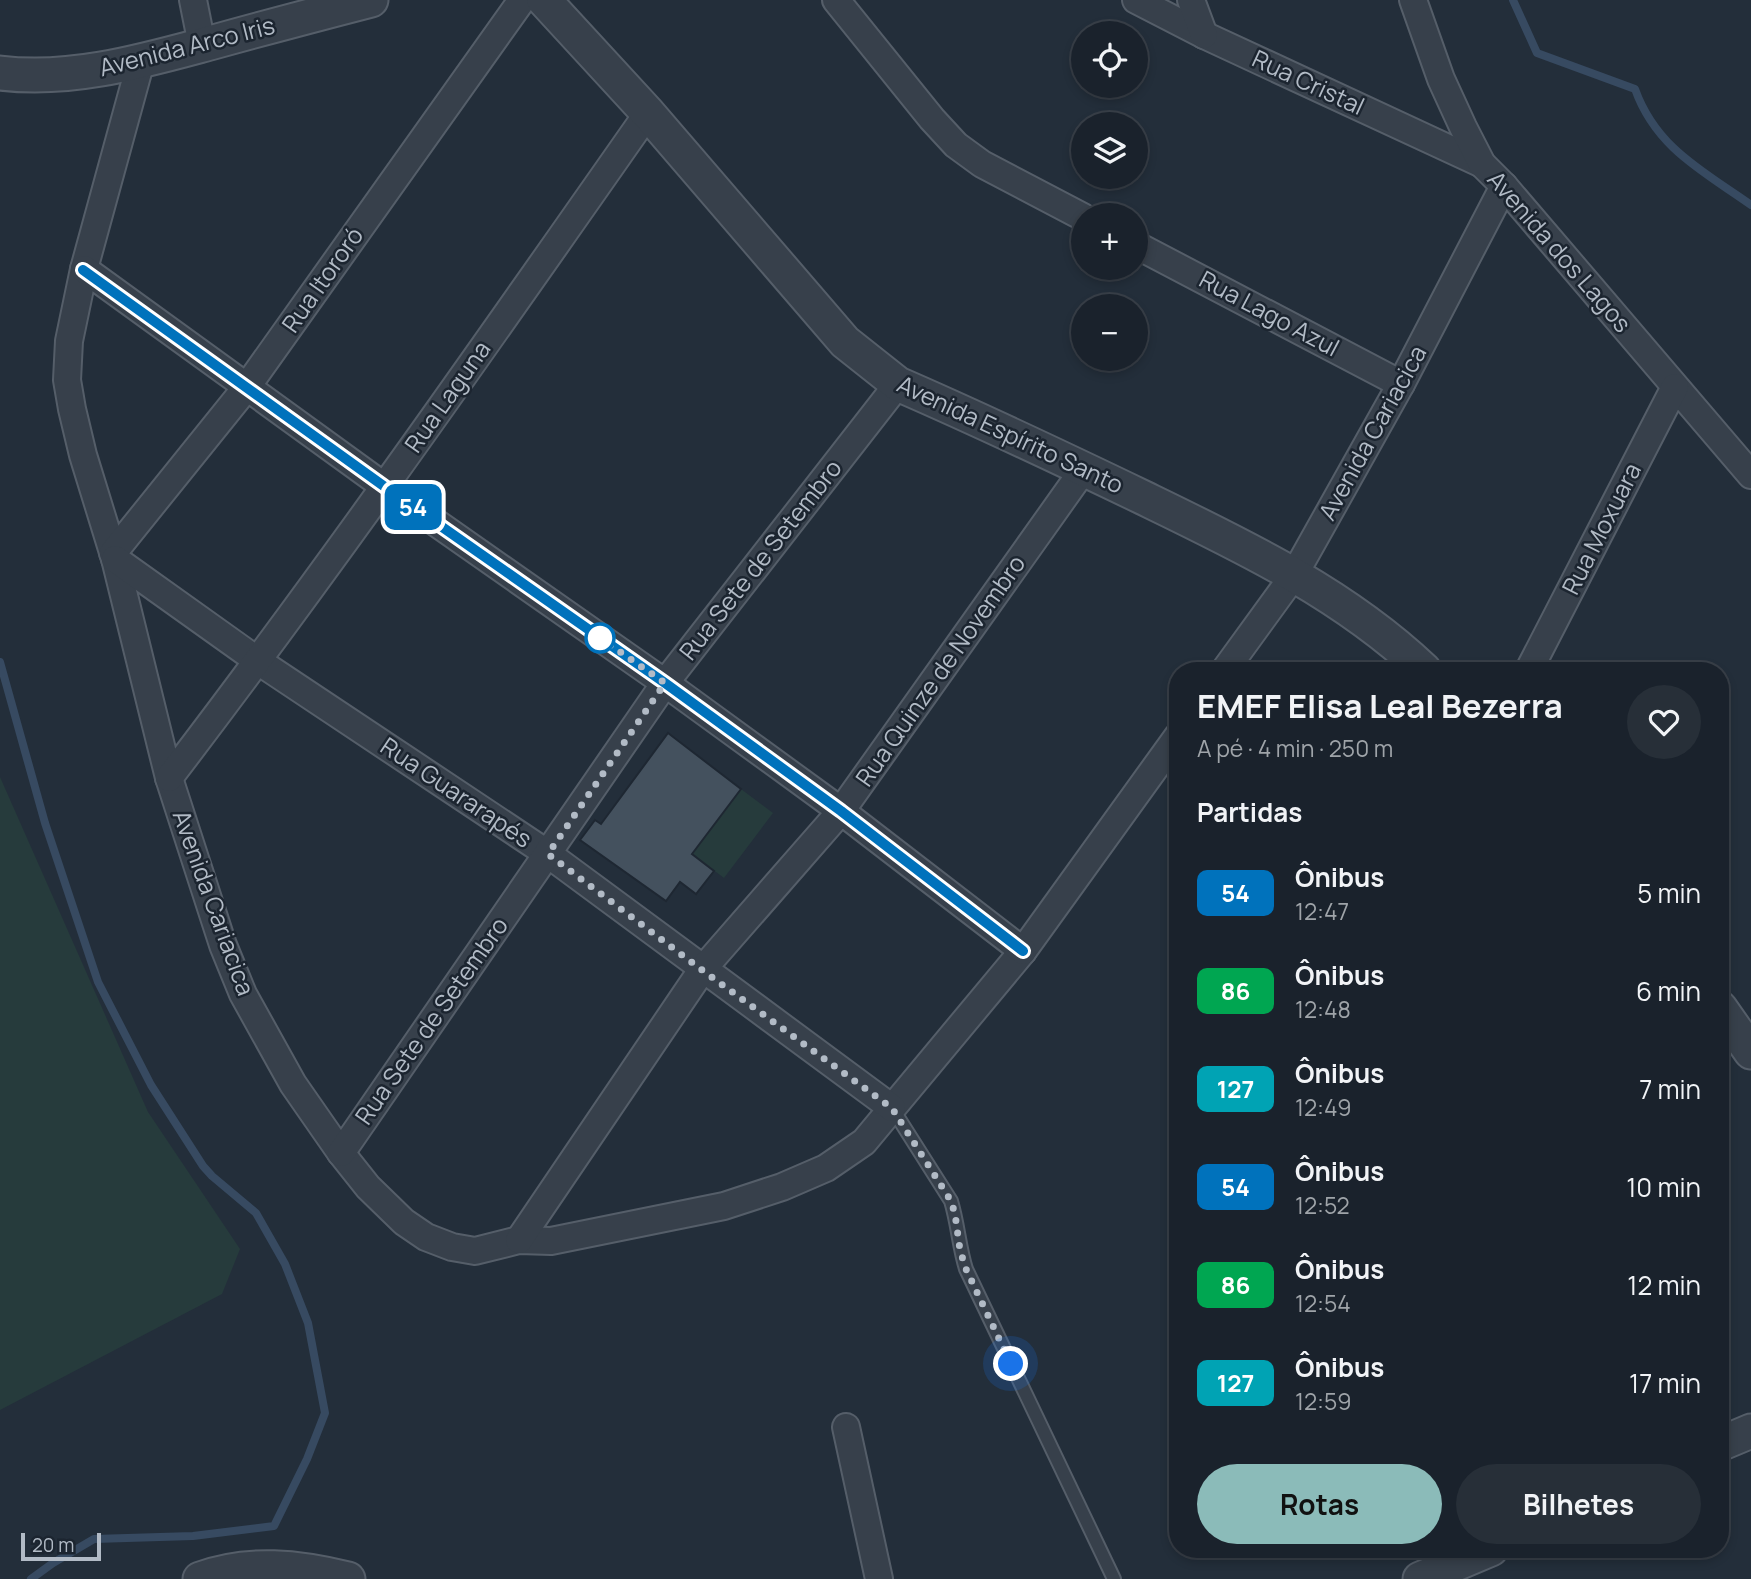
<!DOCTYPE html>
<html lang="pt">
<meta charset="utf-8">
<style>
:root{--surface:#1a222c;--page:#272f38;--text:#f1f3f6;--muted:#9fa4a9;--line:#383f48;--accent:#8bbbb9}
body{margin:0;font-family:Manrope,sans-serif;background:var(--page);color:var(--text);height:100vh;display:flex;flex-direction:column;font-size:26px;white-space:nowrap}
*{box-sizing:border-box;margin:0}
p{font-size:23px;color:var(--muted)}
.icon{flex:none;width:38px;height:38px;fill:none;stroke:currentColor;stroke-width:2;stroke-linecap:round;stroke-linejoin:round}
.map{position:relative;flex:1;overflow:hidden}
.sheet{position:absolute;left:1169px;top:662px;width:560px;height:896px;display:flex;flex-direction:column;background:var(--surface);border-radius:28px;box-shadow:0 4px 10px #0003,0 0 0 2px var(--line)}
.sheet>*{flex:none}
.badge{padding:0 14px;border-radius:10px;font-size:24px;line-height:46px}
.tools{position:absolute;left:1071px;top:21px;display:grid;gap:14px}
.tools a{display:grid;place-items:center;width:77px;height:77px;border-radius:50%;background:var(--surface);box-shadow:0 4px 10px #0003,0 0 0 2px var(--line);font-size:35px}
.scale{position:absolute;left:21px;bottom:18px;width:80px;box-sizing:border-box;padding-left:7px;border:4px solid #b2bbc6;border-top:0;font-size:19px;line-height:24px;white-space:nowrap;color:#b2bbc6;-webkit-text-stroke:5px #1c2530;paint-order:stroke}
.you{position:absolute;width:35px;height:35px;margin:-18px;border:5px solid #fff;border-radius:50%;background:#1a73e8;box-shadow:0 0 0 10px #1a73e833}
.map>.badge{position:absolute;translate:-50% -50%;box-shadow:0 0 0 4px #fff}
h2{padding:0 28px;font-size:26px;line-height:63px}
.round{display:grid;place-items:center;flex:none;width:74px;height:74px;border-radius:37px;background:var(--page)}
.headline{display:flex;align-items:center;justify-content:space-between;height:119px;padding:0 28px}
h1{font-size:33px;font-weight:700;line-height:52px}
.button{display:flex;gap:14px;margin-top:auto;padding:14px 28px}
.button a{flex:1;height:80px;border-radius:42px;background:var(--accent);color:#111;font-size:28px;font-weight:700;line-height:80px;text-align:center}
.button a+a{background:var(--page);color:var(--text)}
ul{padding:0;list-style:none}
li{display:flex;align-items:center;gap:21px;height:98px;padding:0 28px}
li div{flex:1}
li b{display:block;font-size:26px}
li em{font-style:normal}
li .badge{min-width:77px;font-weight:700;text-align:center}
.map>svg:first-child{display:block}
</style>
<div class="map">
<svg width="1751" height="1579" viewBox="0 0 1751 1579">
<rect width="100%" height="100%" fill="#232e3a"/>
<g fill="#263b3c">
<polygon points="0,777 148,1112 240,1249 222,1294 0,1410"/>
<polygon points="741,789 773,813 724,878 692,854"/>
</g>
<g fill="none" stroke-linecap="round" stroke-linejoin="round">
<g stroke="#374a61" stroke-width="8">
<path d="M1513,0L1537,53L1635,89C1656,148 1703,171 1751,205"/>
<polyline points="0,662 45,823 98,982 151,1085 203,1166 212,1176 256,1213 285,1264 308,1323 325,1413 307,1459 274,1526 193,1536 94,1539 53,1563 31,1579"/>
</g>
</g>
<polygon fill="#44515e" stroke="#1e2732" stroke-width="2" points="668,733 741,789 692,854 714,871 696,894 680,882 666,901 580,840 595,820 601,824"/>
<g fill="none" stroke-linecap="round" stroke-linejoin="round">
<g stroke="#555e69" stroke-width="16">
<path id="service" d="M892,1108L951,1201C958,1224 959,1247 966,1269L1114,1579"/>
</g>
<g stroke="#555e69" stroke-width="30">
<g id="minor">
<polyline points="193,0 202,45"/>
<polyline points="836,0 932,119 956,145 982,164 1083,217"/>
<polyline points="1136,0 1204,35 1482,164"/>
<polyline points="1191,0 1204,35"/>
<polyline points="1413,0 1441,79 1463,127 1482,164 1504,186 1751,475"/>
<polyline points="141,61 84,269 69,341 67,380 72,409 83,455 115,559 169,778 223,945 243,994 293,1084 341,1153 368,1187 404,1222 426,1237 452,1247 475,1251 519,1240 551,1241 724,1206 782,1187 826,1168 864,1142 1023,951 1178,736"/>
<polyline points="1136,245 1401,384"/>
<polyline points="84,269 385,487 665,683 841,811 1023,951"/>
<polyline points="113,553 246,388 522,0"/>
<polyline points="115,559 258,661 548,854 892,1108"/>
<polyline points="1225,670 1294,575 1401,384 1504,186"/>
<polyline points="1529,670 1675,387"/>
<path d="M169,778C335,561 491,337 648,113"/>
<polyline points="341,1153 665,683 898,384"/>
<polyline points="519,1240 702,970 841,811 1084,469"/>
<polyline points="846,1427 879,1579"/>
</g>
</g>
<g stroke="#555e69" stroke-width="37">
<g id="tertiary">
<path d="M544,0L648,113L845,342L898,384C981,420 1063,459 1144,498C1243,546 1344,594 1424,670"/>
<path d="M0,73C71,82 143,61 210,43C264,28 317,14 371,0"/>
<polyline points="1720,1008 1751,1052"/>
<polyline points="1720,1444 1751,1431"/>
<path d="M200,1579C249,1561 299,1567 348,1579"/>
<polyline points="1420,1579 1491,1549"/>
</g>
</g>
<use href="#service" stroke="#37404b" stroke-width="12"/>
<use href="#minor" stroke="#37404b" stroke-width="26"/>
<use href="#tertiary" stroke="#37404b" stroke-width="33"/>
</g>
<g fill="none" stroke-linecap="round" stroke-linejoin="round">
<g stroke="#fff" stroke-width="16">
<polyline id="line" points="83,270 385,487 665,683 841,811 1023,951"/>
</g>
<use href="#line" stroke="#0072bc" stroke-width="10"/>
<polyline stroke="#b2bbc6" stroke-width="7" stroke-dasharray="0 12.6" points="600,638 665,683 548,854 702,970 892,1108 951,1201 955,1214 960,1250 966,1269 1011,1364"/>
</g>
<circle fill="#fff" stroke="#0072bc" stroke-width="3.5" cx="600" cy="638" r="14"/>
<g text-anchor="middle" stroke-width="5" stroke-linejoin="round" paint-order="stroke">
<g font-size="24" fill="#b2bbc6" stroke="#1c2530">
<text transform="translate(187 47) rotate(-14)" y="8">Avenida Arco Iris</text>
<text transform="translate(1308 83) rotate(25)" y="8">Rua Cristal</text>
<text transform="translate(1559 252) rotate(49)" y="8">Avenida dos Lagos</text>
<text transform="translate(323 280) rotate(-55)" y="8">Rua Itororó</text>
<text transform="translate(1269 314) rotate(28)" y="8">Rua Lago Azul</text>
<text transform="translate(448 397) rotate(-55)" y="8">Rua Laguna</text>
<text transform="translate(1373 433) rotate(-61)" y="8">Avenida Cariacica</text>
<text transform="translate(1010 435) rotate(25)" y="8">Avenida Espírito Santo</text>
<text transform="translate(1602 529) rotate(-63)" y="8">Rua Moxuara</text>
<text transform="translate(761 560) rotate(-52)" y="8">Rua Sete de Setembro</text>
<text transform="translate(941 671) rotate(-55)" y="8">Rua Quinze de Novembro</text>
<text transform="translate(456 793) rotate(34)" y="8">Rua Guararapés</text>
<text transform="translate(213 903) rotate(70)" y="8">Avenida Cariacica</text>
<text transform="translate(432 1021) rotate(-55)" y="8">Rua Sete de Setembro</text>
</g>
</g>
</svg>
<div class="tools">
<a><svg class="icon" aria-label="locate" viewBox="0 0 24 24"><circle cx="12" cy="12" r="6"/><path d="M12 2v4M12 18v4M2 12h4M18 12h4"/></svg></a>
<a><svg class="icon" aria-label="layers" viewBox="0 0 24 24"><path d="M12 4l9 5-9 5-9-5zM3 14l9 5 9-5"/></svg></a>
<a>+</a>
<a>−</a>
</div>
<div class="scale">20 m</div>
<div class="you" style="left:1011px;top:1364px"></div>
<b class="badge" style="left:413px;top:507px;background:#0072bc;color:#fff">54</b>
<section class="sheet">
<div class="headline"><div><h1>EMEF Elisa Leal Bezerra</h1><p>A pé · 4 min · 250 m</p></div><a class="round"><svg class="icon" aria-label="heart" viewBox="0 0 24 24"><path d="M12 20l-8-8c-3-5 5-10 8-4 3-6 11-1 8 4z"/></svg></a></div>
<h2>Partidas</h2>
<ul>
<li><span class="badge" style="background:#0072bc;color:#fff">54</span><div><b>Ônibus</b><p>12:47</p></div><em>5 min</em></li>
<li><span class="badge" style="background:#00a651;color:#fff">86</span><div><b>Ônibus</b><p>12:48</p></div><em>6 min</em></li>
<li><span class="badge" style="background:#00a3b4;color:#fff">127</span><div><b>Ônibus</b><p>12:49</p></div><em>7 min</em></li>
<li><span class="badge" style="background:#0072bc;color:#fff">54</span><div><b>Ônibus</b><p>12:52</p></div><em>10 min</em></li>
<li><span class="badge" style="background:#00a651;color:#fff">86</span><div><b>Ônibus</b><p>12:54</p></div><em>12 min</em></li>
<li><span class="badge" style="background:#00a3b4;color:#fff">127</span><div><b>Ônibus</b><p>12:59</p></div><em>17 min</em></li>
</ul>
<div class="button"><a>Rotas</a><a>Bilhetes</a></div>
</section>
</div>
